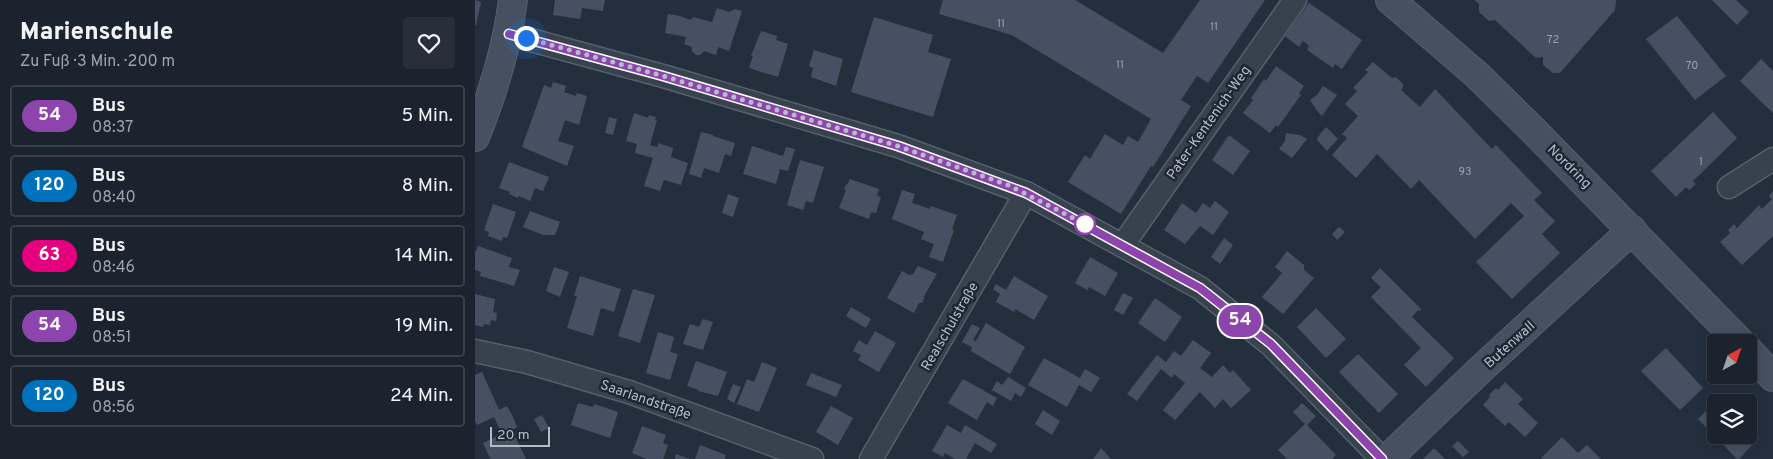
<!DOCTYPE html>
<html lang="de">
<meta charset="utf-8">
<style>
:root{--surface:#1b232e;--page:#282f3a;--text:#f1f3f6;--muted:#a0a4aa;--line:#39404a}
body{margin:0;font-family:Overpass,sans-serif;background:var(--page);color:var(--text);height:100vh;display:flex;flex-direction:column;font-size:19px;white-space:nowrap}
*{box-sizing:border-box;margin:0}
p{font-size:16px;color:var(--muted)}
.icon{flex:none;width:28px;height:28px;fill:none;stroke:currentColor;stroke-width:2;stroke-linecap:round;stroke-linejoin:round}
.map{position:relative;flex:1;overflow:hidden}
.side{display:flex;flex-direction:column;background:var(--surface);width:475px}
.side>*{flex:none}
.badge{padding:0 10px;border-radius:16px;font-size:18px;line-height:32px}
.needle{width:32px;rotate:40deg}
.tools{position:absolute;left:1232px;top:334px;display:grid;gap:10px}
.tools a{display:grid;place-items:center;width:50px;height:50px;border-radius:5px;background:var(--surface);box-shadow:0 2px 12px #0003,0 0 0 1px var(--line);font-size:25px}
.scale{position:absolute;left:15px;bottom:12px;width:60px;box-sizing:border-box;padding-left:5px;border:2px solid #b4bcc9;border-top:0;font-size:14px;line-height:18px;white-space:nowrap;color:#b4bcc9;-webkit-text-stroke:4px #1d2633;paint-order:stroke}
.you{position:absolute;width:25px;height:25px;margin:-12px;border:4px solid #fff;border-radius:50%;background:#1a73e8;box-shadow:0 0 0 8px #1a73e833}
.map>.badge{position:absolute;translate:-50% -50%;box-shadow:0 0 0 2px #fff}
.round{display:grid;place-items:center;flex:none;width:52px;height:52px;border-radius:5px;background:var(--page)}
.headline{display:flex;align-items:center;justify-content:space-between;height:85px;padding:0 20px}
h1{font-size:24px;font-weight:800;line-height:38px}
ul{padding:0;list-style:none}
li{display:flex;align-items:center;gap:15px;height:62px;margin:0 10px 8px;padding:0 10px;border:2px solid var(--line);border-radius:5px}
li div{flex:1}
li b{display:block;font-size:19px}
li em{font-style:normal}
li .badge{min-width:55px;font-weight:700;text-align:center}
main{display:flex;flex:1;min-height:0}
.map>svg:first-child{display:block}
</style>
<main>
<section class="side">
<div class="headline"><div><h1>Marienschule</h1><p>Zu Fuß · 3 Min. · 200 m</p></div><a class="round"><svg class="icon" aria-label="heart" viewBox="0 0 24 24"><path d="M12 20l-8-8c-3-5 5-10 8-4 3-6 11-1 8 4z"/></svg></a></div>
<ul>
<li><span class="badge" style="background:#8e44ad;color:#fff">54</span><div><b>Bus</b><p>08:37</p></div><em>5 Min.</em></li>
<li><span class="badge" style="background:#0072bc;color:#fff">120</span><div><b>Bus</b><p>08:40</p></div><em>8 Min.</em></li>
<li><span class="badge" style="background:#e6007e;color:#fff">63</span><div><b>Bus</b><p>08:46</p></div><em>14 Min.</em></li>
<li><span class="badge" style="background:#8e44ad;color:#fff">54</span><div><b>Bus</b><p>08:51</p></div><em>19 Min.</em></li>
<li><span class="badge" style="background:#0072bc;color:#fff">120</span><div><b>Bus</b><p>08:56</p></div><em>24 Min.</em></li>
</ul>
</section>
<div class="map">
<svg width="1298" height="459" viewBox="0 0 1298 459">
<rect width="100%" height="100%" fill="#242f3e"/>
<g fill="#455162">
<polygon points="0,0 6,2 1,25 0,25"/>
<polygon points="80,0 130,0 128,11 107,8 105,19 78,15"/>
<polygon points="468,0 600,0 688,53 725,0 790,0 733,83 722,76 706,100 716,106 678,167 676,166 646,214 593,182 610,155 615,159 630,134 648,145 653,136 663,142 676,119 537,35 464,14"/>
<polygon points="999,0 1141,0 1140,10 1085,73 1078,73 1068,65 1068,57 1061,58 1020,20 1014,21 1004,12 1004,4"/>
<polygon points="1237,0 1261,0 1274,12 1262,25"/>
<polygon points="834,3 887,40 867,69 860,64 858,68 832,50 834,46 828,41 824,47 810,36"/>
<polygon points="242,8 254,12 260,9 267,11 254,51 243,47 241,55 229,51 225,55 221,55 217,51 217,47 209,44 211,37 190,33 193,14 205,16 216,20 218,17 237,22"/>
<polygon points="1202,16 1251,76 1220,100 1171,39"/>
<polygon points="399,17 458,35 453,52 476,59 458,117 376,92"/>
<polygon points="286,31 302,36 301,40 313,44 303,77 274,68 278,56 276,56"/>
<polygon points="339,50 368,59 361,86 336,77 338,68 334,66"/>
<polygon points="1286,59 1298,71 1298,113 1265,81"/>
<polygon points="898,62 917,78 921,77 928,84 928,87 926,90 945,107 960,89 1017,149 1021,145 1067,193 1059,200 1080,221 1067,234 1085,253 1037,299 1001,262 1049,216 1036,203 1000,239 944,180 936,189 902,154 881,178 857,155 872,138 867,134 883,116 870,104 882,91 878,88 893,72 890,70"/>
<polygon points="801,66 829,86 824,93 826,95 803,127 801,125 795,133 768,113 778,100 776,98 789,79 791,81"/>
<polygon points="78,82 91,86 89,92 101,96 102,93 112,96 104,125 90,120 83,141 99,146 92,166 47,147 69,85 76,88"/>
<polygon points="848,86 862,95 847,116 842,111 835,100 842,95"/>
<polygon points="1238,112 1262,138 1218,181 1221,184 1214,190 1211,187 1201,197 1176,171"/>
<polygon points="159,113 173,118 174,115 181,117 180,120 182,120 175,145 182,147 183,143 198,148 196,157 213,163 206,185 189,180 185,191 169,186 178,158 160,153 162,144 151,141"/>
<polygon points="134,117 142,119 138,135 130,133"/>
<polygon points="851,127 863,139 852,151 842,140 843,137"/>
<polygon points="226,132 238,135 238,136 260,143 256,156 250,154 244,173 229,168 226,178 214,174"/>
<polygon points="811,133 825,135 832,139 817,158 804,149 810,141"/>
<polygon points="754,135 775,151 758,175 737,160"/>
<polygon points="277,146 308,156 311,147 320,149 313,171 305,169 301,184 268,174"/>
<polygon points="325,160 349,167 338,203 331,201 328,210 312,205"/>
<polygon points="34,162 74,177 68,191 60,188 55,201 44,196 43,198 34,194 35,192 24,188"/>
<polygon points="375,179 404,189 402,196 406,197 401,213 396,212 394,219 364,208 371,190 369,189 371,184 372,185"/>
<polygon points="427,190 440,194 437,203 455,209 456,206 482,215 477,229 479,230 468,262 454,257 459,244 446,239 449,232 417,219"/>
<polygon points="1298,191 1298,236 1267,265 1245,242 1255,233 1253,230 1259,224 1262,228 1284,205 1287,209 1297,199 1294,196"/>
<polygon points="253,194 264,198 258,217 247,213"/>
<polygon points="740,201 754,212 738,235 725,226 710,244 689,230 707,203 721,213 728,203 735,208"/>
<polygon points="18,204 41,212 32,238 28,237 27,241 13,236 14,232 9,230"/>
<polygon points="55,211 85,222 80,235 68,235 48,227"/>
<polygon points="864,227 870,232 862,240 857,234"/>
<polygon points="749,238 758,245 745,264 736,257"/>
<polygon points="3,246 37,258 34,267 45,270 39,286 5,276 6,272 0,270 0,253"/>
<polygon points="812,251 829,265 829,270 839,278 808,314 787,297 807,273 800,267"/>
<polygon points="615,257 643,273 630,296 614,287 612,290 600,283"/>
<polygon points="443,266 462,274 449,296 449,299 447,303 444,303 439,313 412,298 427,271 434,275 438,274"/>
<polygon points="79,267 94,272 85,297 71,291"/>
<polygon points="905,268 946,309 945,311 943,310 937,317 979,358 951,387 929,365 946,348 896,297 906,287 896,278"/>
<polygon points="105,276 146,289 139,312 126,308 118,336 92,328 102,296 99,296"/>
<polygon points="539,276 573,296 559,320 540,309 539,312 521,302 525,294 518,289 521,284 531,290"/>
<polygon points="158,289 180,295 165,343 143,336"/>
<polygon points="648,293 658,298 648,315 639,310"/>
<polygon points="0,294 20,299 18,312 22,313 21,321 16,320 15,325 9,324 8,327 0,325"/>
<polygon points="680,298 707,317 690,342 663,323"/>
<polygon points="376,307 396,319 391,328 371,316"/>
<polygon points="841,308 871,339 851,358 822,327"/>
<polygon points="228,319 238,322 228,350 208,344 215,324 224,327"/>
<polygon points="511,323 550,347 535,374 496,351 497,347 487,342 497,324 505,328 498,340 501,341"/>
<polygon points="400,331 421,343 404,372 383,360 386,355 378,351 384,340 392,345"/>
<polygon points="183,332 199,337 195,352 203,354 195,380 171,373"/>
<polygon points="718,340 736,353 725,368 737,377 748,365 755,373 758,370 776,390 756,408 748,399 740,408 725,392 700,420 688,410 710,383 699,374 697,378 686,369 662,401 652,394 682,355 691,362 699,351 706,356"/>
<polygon points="1191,348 1228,388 1205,410 1166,371"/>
<polygon points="883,354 923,394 904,413 864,372"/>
<polygon points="569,358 605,378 610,369 625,378 616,392 604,385 592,407 553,385"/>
<polygon points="221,361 252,372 243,396 223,391 224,390 212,386"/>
<polygon points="287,362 302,368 284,412 262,404 272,379 279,382"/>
<polygon points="7,372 24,410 32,406 38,417 42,427 37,430 51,459 16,459 13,454 8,443 27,434 19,417 2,425 0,421 0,375"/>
<polygon points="336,373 367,385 361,397 331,385"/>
<polygon points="533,377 551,388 546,397 540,393 536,401 517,390 522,381 527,385"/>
<polygon points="488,379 522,398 518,406 512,402 502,420 473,403"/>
<polygon points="1030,382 1048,399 1043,404 1063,423 1050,437 1034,422 1030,426 1008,405 1015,397 1014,395 1021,388 1023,390"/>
<polygon points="258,384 266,387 259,403 252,399"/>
<polygon points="1245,397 1250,402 1241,402 1241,435 1274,435 1274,427 1284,438 1264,459 1262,459 1223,419"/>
<polygon points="103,403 118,407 119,404 143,412 135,438 96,425"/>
<polygon points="827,403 841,416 832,425 861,455 857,459 812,459 803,450 830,424 818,412"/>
<polygon points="356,406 378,418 363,445 341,432"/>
<polygon points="568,410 585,421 577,435 560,424"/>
<polygon points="67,415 74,428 66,432 59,419"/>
<polygon points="472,425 486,433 490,425 522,444 516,453 500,443 491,459 480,459 470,453 468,457 457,451"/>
<polygon points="167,426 191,435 188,443 193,445 188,459 172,459 157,453"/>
<polygon points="1087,437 1103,453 1112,445 1126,459 1067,459 1066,458"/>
<polygon points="983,441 994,452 988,457 977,446"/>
<polygon points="225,445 251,455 250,459 220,459"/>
<polygon points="626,448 636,459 618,459"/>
<polygon points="959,448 970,459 948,459"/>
<polygon points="201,454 215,459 200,459"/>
</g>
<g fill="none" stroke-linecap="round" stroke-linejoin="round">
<g stroke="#565f6c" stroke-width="25">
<g id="street">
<polyline points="34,34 188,76 423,146 551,193 725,288 796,345 907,459"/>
<polyline points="1254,187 1298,159"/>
<polyline points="649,245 654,236 820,0"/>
<polyline points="0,351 52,362 154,392 337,459"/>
<polyline points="396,459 551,193"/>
</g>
</g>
<g stroke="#565f6c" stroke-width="30">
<g id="secondary">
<polyline points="915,0 1002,75 1058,130 1265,342"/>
<path d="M0,137C18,93 32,48 38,0"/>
<polyline points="1274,351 1298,377"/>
<polyline points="912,459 1006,369 1157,230"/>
</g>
</g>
<use href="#street" stroke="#38414e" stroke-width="22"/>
<use href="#secondary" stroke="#465061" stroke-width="28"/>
</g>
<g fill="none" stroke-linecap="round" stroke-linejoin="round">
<g stroke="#fff" stroke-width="11">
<polyline id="line" points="34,34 188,76 423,146 551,193 725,288 796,344 907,459"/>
</g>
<use href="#line" stroke="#8e44ad" stroke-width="8"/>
<polyline stroke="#b4bcc9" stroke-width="5" stroke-dasharray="0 9" points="51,38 188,76 423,146 533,185 610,224"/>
</g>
<circle fill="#fff" stroke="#8e44ad" stroke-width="2.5" cx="610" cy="224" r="10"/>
<g text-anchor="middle" stroke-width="5" stroke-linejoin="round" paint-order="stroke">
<g font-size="11" fill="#98a1af">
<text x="526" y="27">11</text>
<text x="739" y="30">11</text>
<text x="1078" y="43">72</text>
<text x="645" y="68">11</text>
<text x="1217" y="69">70</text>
<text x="1226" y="165">1</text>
<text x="990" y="175">93</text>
</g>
<g font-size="14" fill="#b4bcc9" stroke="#1d2633">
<text transform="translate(733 122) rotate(-55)" y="5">Pater-Kentenich-Weg</text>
<text transform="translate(1095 166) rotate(45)" y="5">Nordring</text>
<text transform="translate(474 326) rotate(-60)" y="5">Realschulstraße</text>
<text transform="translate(1034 344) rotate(-42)" y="5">Butenwall</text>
<text transform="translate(171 399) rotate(19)" y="5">Saarlandstraße</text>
</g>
</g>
</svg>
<div class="tools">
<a><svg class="needle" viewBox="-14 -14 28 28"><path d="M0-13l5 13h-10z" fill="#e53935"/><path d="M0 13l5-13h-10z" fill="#a0a4aa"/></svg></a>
<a><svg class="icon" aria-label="layers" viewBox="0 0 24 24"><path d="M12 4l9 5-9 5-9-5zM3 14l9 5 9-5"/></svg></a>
</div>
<div class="scale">20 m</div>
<div class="you" style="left:51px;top:38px"></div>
<b class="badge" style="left:765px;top:321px;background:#8e44ad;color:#fff">54</b>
</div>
</main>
